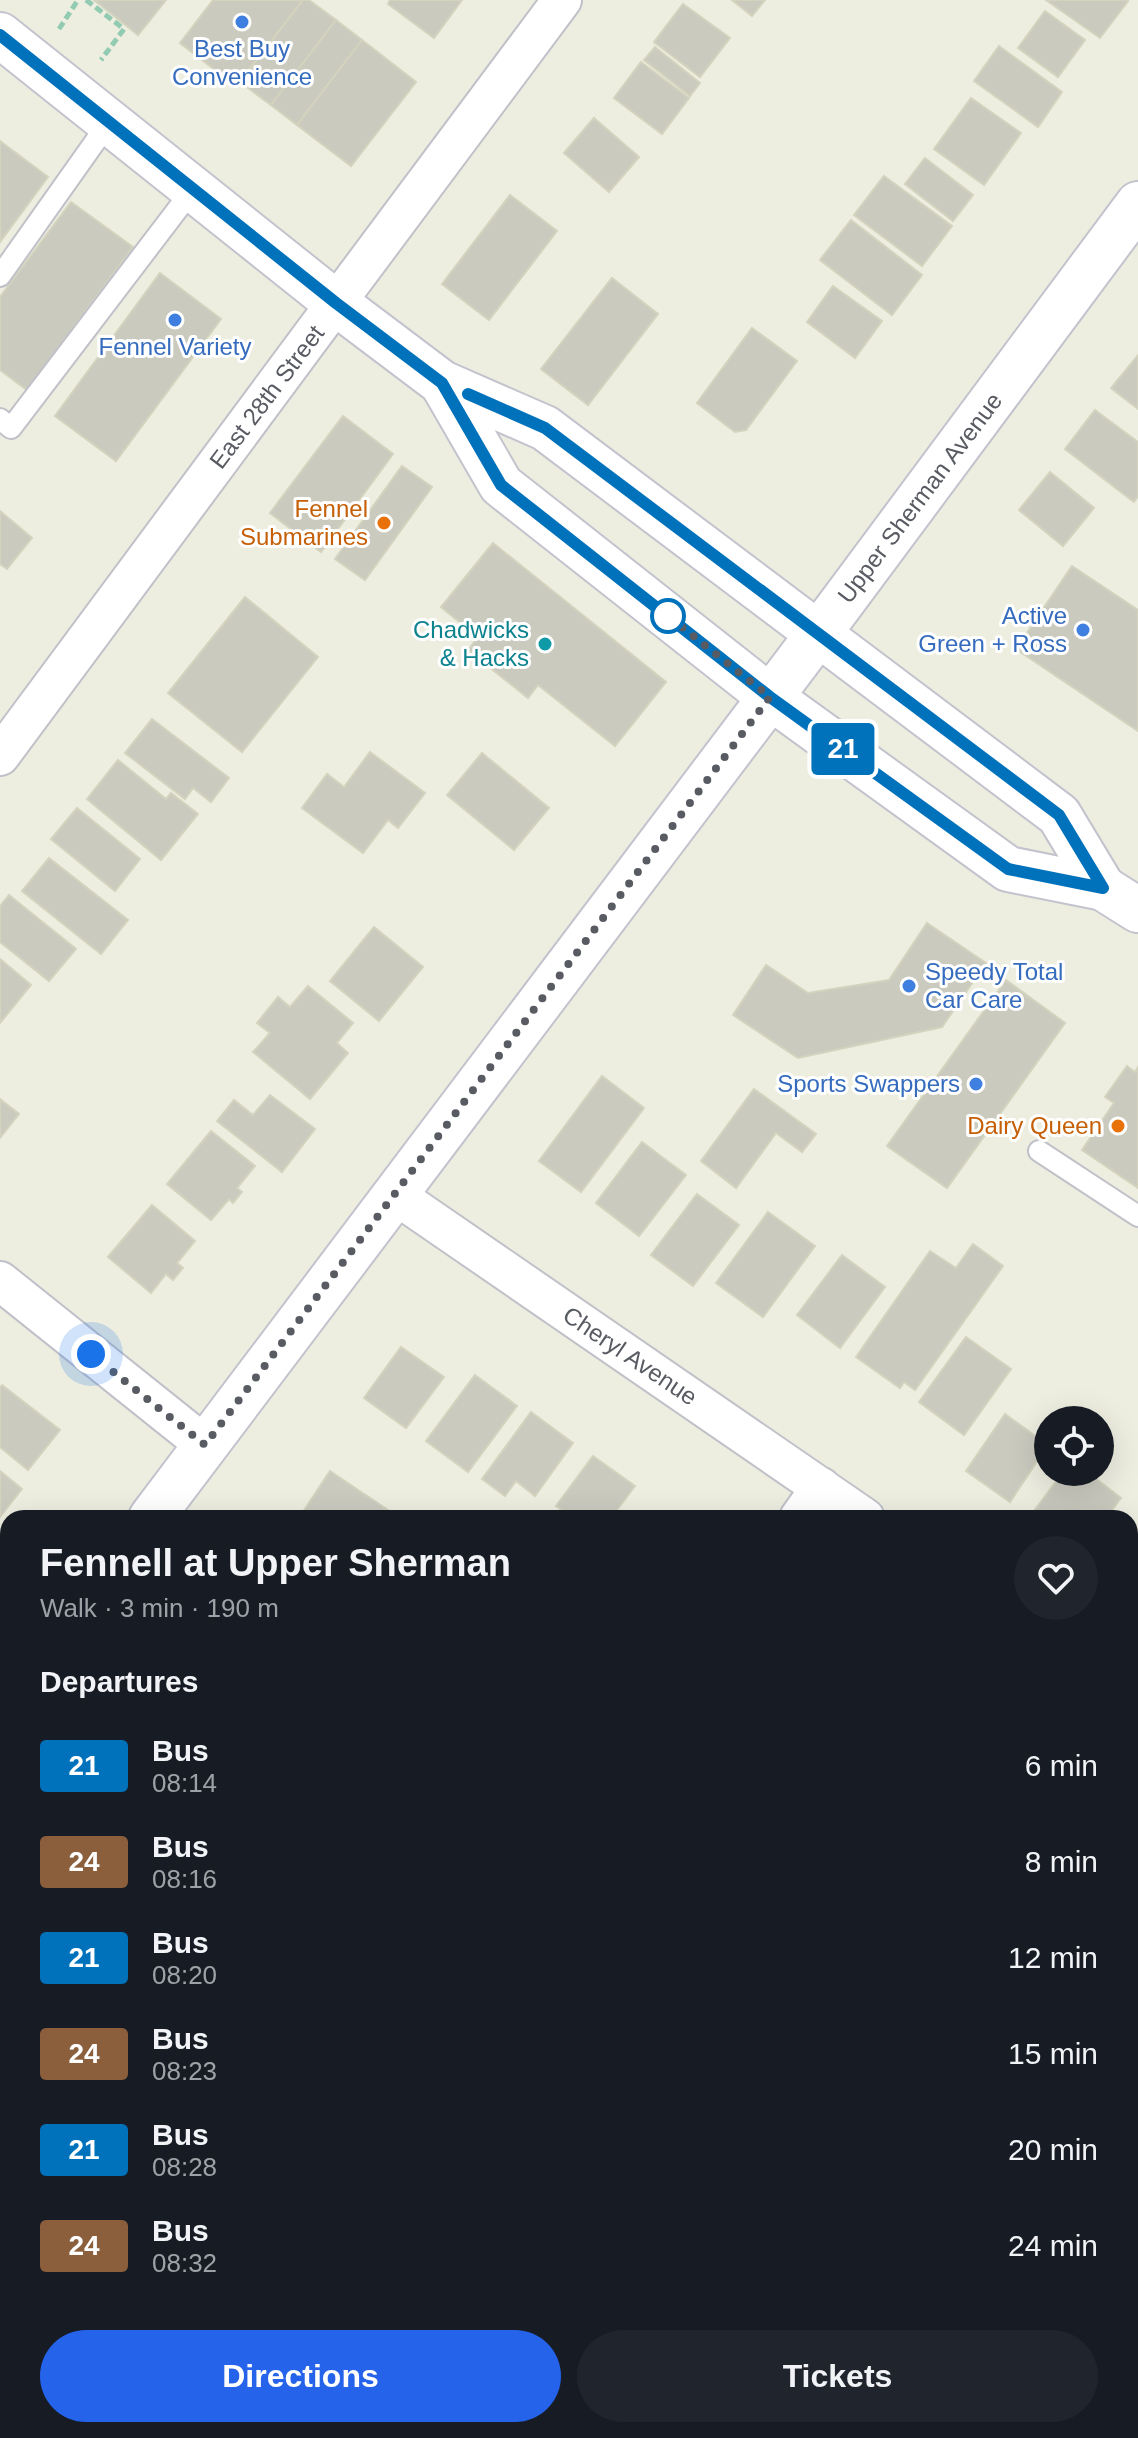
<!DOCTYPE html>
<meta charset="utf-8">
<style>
:root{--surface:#171b24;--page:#20242c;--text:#f1f3f6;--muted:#9ea1a6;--accent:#2563eb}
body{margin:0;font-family:Helvetica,sans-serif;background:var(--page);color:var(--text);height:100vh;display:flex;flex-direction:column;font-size:30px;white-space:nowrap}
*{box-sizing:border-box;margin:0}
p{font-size:26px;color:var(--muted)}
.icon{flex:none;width:44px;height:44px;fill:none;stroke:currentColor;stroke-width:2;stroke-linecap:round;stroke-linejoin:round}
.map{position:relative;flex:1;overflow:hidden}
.panel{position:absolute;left:0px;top:1510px;width:1138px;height:928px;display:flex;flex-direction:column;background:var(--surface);border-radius:24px 24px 0 0;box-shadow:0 8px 32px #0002}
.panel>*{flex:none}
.badge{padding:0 16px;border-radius:6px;font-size:28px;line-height:52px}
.controls{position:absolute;left:1034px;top:1406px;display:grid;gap:16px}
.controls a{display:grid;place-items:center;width:80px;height:80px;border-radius:50%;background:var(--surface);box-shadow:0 8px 32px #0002;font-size:40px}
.you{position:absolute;width:40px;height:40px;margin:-20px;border:6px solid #fff;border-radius:50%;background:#1a73e8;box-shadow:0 0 0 12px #1a73e833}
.map>.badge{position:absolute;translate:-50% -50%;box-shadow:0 0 0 4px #fff}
h2{padding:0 40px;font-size:30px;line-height:72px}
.round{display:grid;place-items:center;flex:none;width:84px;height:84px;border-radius:42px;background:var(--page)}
.overview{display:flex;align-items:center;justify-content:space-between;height:136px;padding:0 40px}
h1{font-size:38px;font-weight:700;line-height:60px}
.cta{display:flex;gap:16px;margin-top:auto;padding:16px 40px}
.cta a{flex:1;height:92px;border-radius:48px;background:var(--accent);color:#fff;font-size:32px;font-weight:700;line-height:92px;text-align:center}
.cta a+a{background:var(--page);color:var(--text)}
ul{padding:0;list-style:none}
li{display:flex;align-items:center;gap:24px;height:96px;padding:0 40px}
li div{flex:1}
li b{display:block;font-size:30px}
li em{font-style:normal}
li .badge{min-width:88px;font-weight:700;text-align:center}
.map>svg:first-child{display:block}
</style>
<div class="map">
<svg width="1138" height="2438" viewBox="0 0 1138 2438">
<rect width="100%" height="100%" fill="#edeee0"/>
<g fill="#cbcabf" stroke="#d3d3be" stroke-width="2">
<polygon points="94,0 166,0 138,35"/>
<polygon points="213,0 303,0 236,86 180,43"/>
<polygon points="303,0 309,0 336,20 271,105 240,82"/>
<polygon points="390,0 462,0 434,38 388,4"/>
<polygon points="732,0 765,0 752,16"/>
<polygon points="1046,0 1126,0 1128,1 1100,38"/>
<polygon points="683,4 730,38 700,77 654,42"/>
<polygon points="1045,11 1085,40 1058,77 1018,48"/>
<polygon points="336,20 362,40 297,125 271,105"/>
<polygon points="362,40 416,82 351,166 297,125"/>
<polygon points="999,46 1062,92 1038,127 974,81"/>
<polygon points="655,47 700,83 690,96 644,60"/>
<polygon points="641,62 689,98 662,134 614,98"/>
<polygon points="971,98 1021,133 984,185 934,149"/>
<polygon points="594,118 639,157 609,192 564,153"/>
<polygon points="0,141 48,177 0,242"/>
<polygon points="925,158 973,195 953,221 905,184"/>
<polygon points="884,176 952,226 922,266 854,215"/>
<polygon points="510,195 557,231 489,320 442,284"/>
<polygon points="71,202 133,247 27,390 0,370 0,297"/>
<polygon points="851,220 922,275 892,315 820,260"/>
<polygon points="160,273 221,319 116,461 55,416"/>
<polygon points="612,278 658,314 588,405 541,369"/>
<polygon points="833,286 882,321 855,358 807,322"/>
<polygon points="752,328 797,361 746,430 735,432 697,403"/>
<polygon points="1138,355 1138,409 1111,388"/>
<polygon points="1095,410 1138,442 1138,496 1134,502 1065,449"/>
<polygon points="343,416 393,454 321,552 270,513"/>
<polygon points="402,466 432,487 365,580 335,559"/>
<polygon points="1050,472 1094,508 1063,546 1019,510"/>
<polygon points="0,511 32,538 7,569 0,564"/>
<polygon points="493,543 666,682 615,746 538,685 528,698 468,650 478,637 441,607"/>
<polygon points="1072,566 1138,610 1138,731 1016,649"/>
<polygon points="245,597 318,657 242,752 168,693"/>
<polygon points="152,719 229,778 211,802 193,788 185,799 125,753"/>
<polygon points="370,752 425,793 398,828 388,820 363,853 302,808 327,774 344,787"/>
<polygon points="482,753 549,808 514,850 447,795"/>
<polygon points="118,760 166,799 171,793 198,814 161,860 87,799"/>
<polygon points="77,808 140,859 115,891 51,839"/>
<polygon points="49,858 128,920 101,954 22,891"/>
<polygon points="9,895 76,949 49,981 0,942 0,906"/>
<polygon points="927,923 986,963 942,1027 798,1058 733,1015 766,965 808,993 889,980"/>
<polygon points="374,927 423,967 379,1021 330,981"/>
<polygon points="0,959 31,985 0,1023"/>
<polygon points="1006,980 1065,1023 947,1188 887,1146"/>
<polygon points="308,986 353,1023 337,1043 348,1053 310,1099 253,1052 270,1033 257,1023 278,997 290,1007"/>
<polygon points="1127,1066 1135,1072 1138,1067 1138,1188 1082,1150 1114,1103 1105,1097"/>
<polygon points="602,1076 644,1108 581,1192 539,1161"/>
<polygon points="754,1089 816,1134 802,1152 776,1133 736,1188 701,1161"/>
<polygon points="270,1095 315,1129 282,1172 217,1121 234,1100 253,1115"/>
<polygon points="0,1099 19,1114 0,1138"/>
<polygon points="211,1131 255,1166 237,1188 242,1192 233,1203 229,1199 211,1220 167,1184"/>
<polygon points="642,1142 686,1175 639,1236 596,1203"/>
<polygon points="697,1194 739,1225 693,1286 651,1255"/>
<polygon points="152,1205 195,1241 177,1263 183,1268 173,1280 166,1274 151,1293 108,1257"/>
<polygon points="768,1212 815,1246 763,1317 716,1283"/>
<polygon points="973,1244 1003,1266 915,1390 904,1382 900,1388 856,1357 930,1251 956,1268"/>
<polygon points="842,1255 885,1287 840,1348 797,1315"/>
<polygon points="966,1337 1011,1369 964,1435 919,1402"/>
<polygon points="401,1347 444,1377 406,1428 364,1398"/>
<polygon points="475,1375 517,1406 468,1472 426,1441"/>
<polygon points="2,1385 60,1430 28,1470 0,1447 0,1388"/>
<polygon points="531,1412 573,1443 535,1496 516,1481 505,1496 482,1479"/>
<polygon points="1005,1414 1048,1445 1010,1502 966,1471"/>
<polygon points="593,1456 635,1486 611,1518 572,1518 556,1506"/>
<polygon points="0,1471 22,1489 0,1517"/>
<polygon points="330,1471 394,1514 392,1518 299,1518"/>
<polygon points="1063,1472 1087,1472 1121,1498 1106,1518 1043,1518 1034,1511"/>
<polygon points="1138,1564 1138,1608 1130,1602 1130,1575"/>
<polygon points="0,1977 8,1982 8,2045 0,2039"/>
<polygon points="1137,2092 1138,2093 1138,2154 1130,2148 1130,2103"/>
<polygon points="8,2306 8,2335 0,2330 0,2318"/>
<polygon points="0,2360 8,2366 8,2425 0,2420"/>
<polygon points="286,2430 347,2430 341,2438 297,2438"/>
<polygon points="636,2430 630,2438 572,2438 561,2431"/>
<polygon points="900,2430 929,2430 941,2438 895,2438"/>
</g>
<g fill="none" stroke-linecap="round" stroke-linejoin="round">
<g stroke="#c0c1c9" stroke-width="24">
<g id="service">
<polyline points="0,276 109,122"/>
<polyline points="0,419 11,428 193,189"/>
<polyline points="1039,1151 1138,1216"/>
</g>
</g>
<g stroke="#c0c1c9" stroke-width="42">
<g id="minor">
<path d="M0,756C188,504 373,251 562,0"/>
<polyline points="394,1194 865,1518"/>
<polyline points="0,1281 205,1445"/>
<polyline points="799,1518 821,1487"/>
<polyline points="1130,1700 1138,1706"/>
<polyline points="1130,1937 1138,1926"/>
<polyline points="127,2438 133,2430"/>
<polyline points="761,2438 767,2430"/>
</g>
</g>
<g stroke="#c2c3cd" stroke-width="48">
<g id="secondary">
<polyline points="0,35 336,303 442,383 545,428 1059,815 1103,888"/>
<polyline points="442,383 501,485 770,697 1008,869 1103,888 1138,910"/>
<polyline points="151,1518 840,605 1138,204"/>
<polyline points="0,1722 8,1711"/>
</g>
</g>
<g stroke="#92cab2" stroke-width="5" stroke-dasharray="8 4" stroke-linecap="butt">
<polyline points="86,0 124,29 101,60"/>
<polyline points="59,29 78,0"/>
</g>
<use href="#service" stroke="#fff" stroke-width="20"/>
<use href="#minor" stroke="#fff" stroke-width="38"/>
<use href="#secondary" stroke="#fff" stroke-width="44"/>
</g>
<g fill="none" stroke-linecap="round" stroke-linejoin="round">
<g stroke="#fff" stroke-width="18">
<polyline id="line" points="0,35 336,303 442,383 501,485 770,697 1008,869 1103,888 1059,815 545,428 468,394"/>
</g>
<use href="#line" stroke="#0072bc" stroke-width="12"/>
<polyline stroke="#595b63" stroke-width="8" stroke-dasharray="0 14.4" points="91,1354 205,1445 770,697 668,616"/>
</g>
<g fill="#3f7fe0" stroke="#fff" stroke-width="3">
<circle cx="242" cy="22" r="8"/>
<circle cx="175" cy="320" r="8"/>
<circle cx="1083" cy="630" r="8"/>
<circle cx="909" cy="986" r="8"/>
<circle cx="976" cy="1084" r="8"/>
</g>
<g fill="#e8710a" stroke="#fff" stroke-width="3">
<circle cx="384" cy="523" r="8"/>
<circle cx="1118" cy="1126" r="8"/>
</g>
<circle fill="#fff" stroke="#0072bc" stroke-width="4" cx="668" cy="616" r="16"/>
<circle fill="#0f9aa8" stroke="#fff" stroke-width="3" cx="545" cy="644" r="8"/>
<g text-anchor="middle" stroke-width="6" stroke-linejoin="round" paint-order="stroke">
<g font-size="24" fill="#366cbe" stroke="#fff">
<text x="242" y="57">Best Buy<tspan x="242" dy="28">Convenience</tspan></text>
<text x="175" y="355">Fennel Variety</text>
<text x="1067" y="624" text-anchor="end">Active<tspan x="1067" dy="28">Green + Ross</tspan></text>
<text x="925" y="980" text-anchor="start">Speedy Total<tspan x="925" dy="28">Car Care</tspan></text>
<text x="960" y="1092" text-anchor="end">Sports Swappers</text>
</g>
<g font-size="24" fill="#595b63" stroke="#fff">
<text transform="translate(267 397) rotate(-53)" y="8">East 28th Street</text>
<text transform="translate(920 498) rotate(-53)" y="8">Upper Sherman Avenue</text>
<text transform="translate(630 1356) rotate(34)" y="8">Cheryl Avenue</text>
</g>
<g font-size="24" fill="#c56008" stroke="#fff" text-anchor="end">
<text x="368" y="517">Fennel<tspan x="368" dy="28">Submarines</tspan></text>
<text x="1102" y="1134">Dairy Queen</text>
</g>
<g font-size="24" fill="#0d838f" stroke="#fff" text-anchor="end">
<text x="529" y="638">Chadwicks<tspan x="529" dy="28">&amp; Hacks</tspan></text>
</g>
</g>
</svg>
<div class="controls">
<a><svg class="icon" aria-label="locate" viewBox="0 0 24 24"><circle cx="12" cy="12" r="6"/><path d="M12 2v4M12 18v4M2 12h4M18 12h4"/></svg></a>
</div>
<div class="you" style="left:91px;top:1354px"></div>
<b class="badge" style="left:843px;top:749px;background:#0072bc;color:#fff">21</b>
<section class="panel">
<div class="overview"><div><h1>Fennell at Upper Sherman</h1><p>Walk · 3 min · 190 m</p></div><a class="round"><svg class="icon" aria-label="heart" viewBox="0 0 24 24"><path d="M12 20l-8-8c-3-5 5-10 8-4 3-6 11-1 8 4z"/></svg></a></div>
<h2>Departures</h2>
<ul>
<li><span class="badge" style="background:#0072bc;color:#fff">21</span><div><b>Bus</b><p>08:14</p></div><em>6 min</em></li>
<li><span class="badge" style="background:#8b5e3c;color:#fff">24</span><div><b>Bus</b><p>08:16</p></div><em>8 min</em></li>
<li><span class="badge" style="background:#0072bc;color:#fff">21</span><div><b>Bus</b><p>08:20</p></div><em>12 min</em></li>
<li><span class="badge" style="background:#8b5e3c;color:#fff">24</span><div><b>Bus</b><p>08:23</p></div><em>15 min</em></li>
<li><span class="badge" style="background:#0072bc;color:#fff">21</span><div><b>Bus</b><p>08:28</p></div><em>20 min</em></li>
<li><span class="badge" style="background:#8b5e3c;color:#fff">24</span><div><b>Bus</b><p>08:32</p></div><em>24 min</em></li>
</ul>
<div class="cta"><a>Directions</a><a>Tickets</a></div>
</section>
</div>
